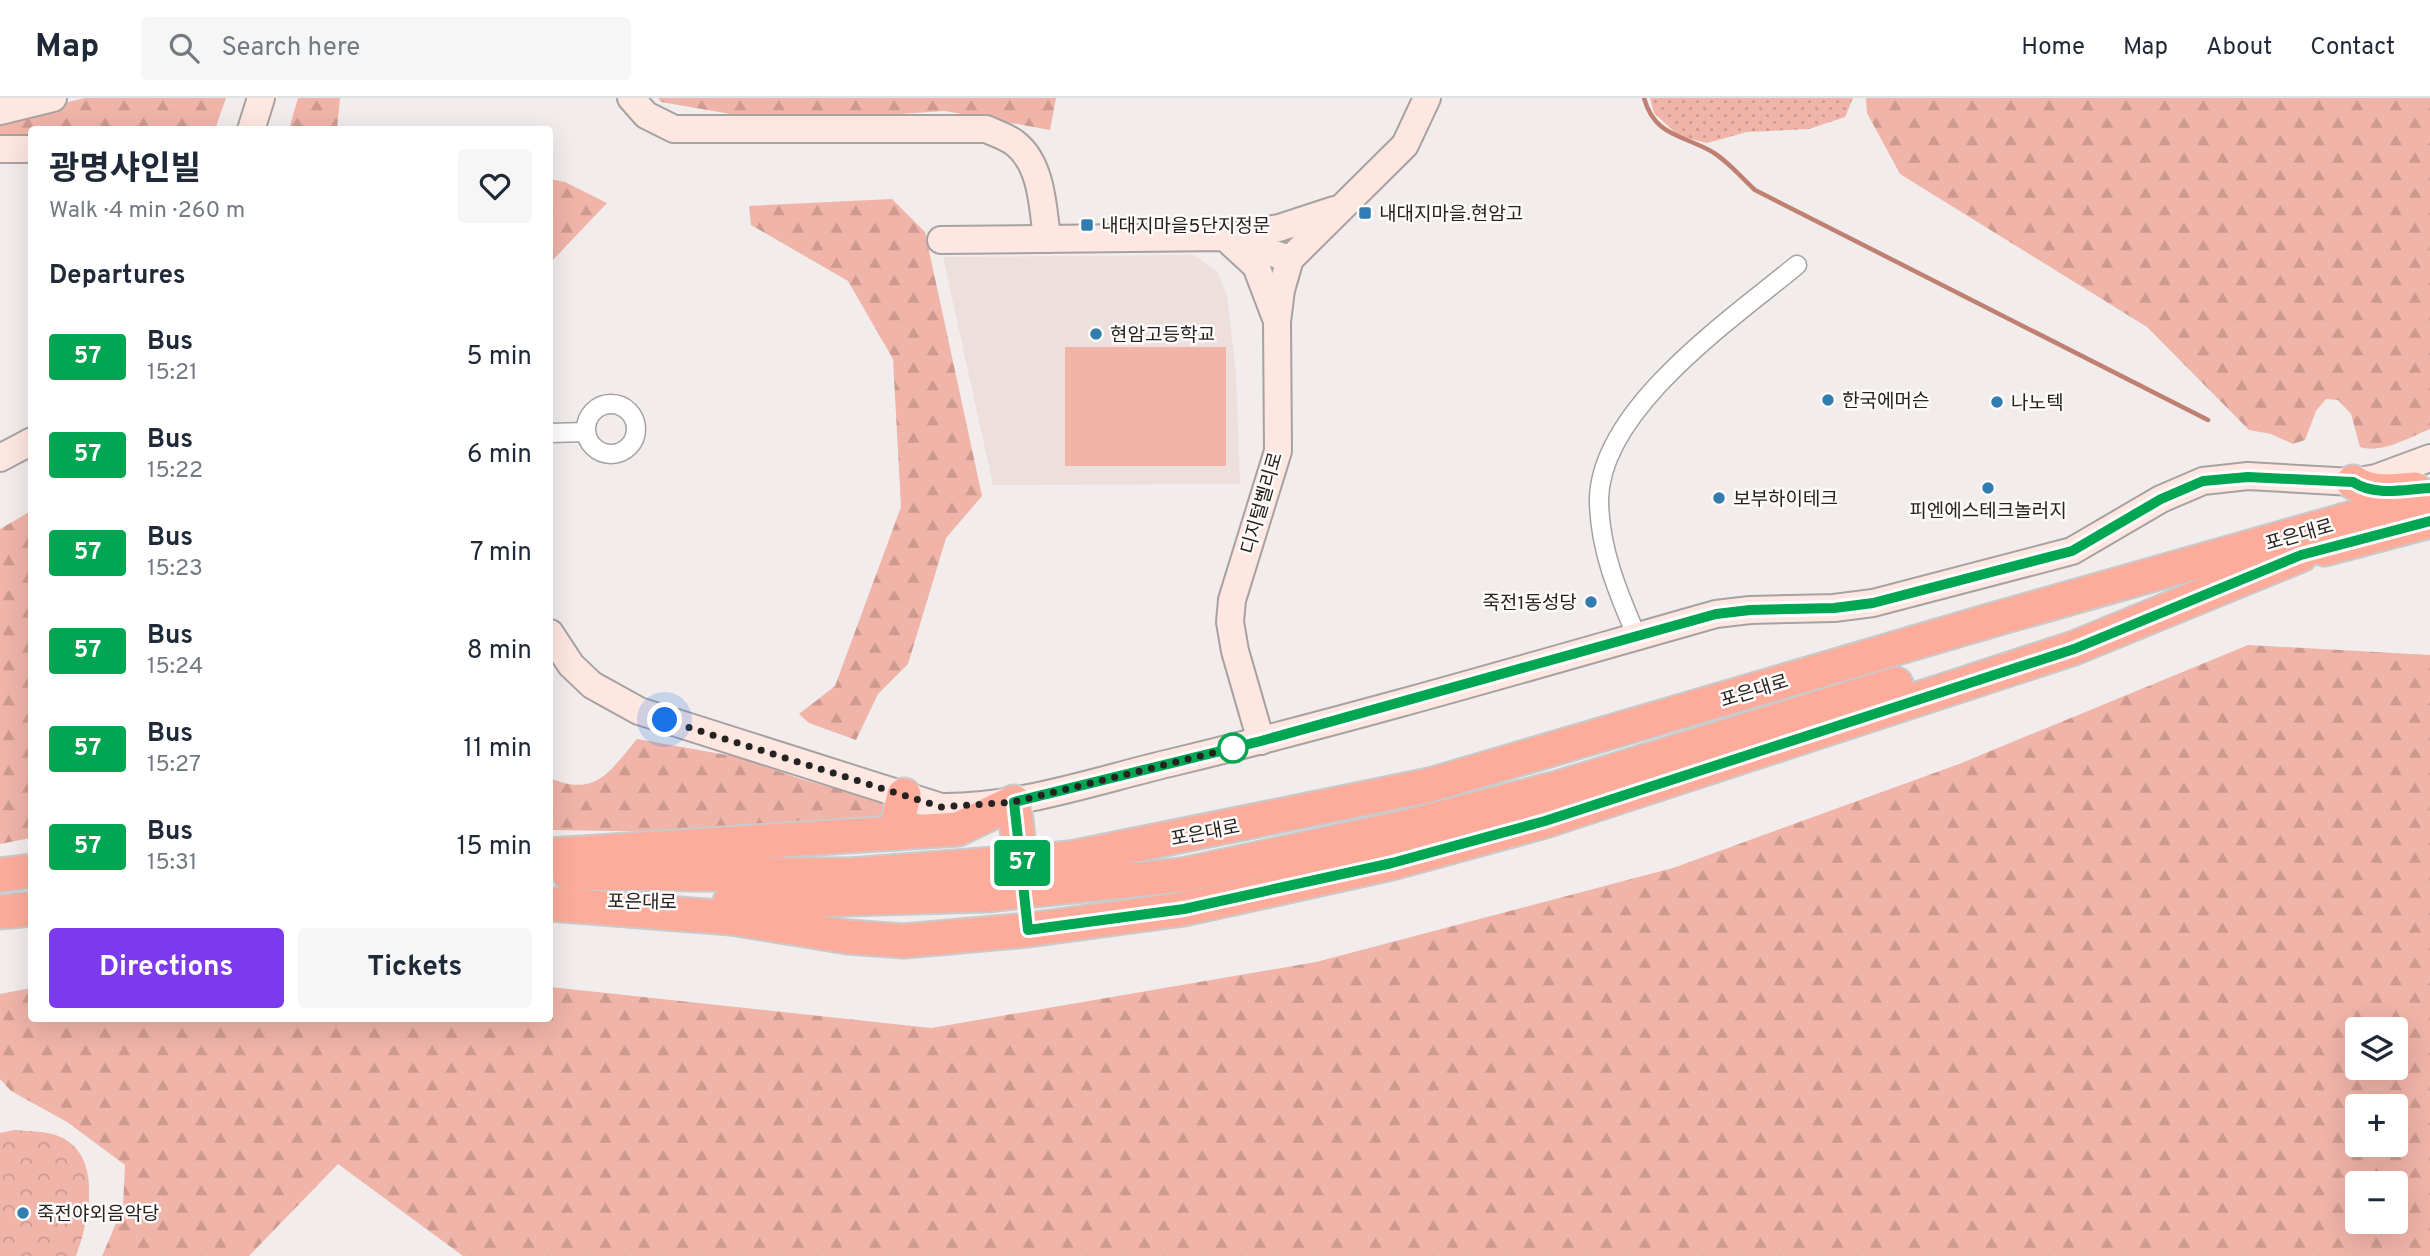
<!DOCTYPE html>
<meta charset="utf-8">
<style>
:root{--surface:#fff;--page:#f6f6f7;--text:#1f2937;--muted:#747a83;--line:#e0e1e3;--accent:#7c3aed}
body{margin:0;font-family:Overpass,"Noto Sans KR",sans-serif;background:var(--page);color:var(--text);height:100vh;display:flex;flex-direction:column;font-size:26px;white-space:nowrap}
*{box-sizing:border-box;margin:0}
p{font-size:23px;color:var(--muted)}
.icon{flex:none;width:38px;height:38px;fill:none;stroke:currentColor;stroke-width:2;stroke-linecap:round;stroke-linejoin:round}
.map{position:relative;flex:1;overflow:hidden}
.side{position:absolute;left:28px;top:28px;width:525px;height:896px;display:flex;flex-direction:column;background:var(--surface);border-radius:7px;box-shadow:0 7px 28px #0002}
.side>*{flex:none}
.badge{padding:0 14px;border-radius:5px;font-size:24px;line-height:46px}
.fabs{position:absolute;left:2345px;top:919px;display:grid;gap:14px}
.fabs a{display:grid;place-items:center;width:63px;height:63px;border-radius:7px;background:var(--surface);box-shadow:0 7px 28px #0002;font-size:35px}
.you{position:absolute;width:35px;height:35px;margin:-18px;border:5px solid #fff;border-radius:50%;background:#1a73e8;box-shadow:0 0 0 10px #1a73e833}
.map>.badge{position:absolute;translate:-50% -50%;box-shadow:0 0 0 4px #fff}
h2{padding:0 21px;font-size:26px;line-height:63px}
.round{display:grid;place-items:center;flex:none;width:74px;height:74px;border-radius:7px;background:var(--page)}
.summary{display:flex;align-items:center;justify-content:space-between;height:119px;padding:0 21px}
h1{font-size:33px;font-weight:700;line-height:52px}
.button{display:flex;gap:14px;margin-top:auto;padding:14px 21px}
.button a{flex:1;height:80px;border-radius:7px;background:var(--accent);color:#fff;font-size:28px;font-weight:700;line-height:80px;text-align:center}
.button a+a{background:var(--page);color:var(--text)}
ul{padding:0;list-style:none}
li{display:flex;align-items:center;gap:21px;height:98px;padding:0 21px}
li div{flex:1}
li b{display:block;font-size:26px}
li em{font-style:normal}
li .badge{min-width:77px;font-weight:700;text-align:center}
header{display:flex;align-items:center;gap:42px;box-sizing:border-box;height:98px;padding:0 35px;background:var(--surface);border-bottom:2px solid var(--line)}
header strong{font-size:33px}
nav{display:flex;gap:38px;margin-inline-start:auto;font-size:24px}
.search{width:490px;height:63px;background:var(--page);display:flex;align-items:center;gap:18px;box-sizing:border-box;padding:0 24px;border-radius:7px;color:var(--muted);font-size:26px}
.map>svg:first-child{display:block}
</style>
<header>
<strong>Map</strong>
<div class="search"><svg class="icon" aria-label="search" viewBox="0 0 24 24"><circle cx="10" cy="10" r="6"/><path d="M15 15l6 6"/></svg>Search here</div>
<nav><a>Home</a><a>Map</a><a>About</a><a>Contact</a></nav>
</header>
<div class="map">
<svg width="2430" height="1158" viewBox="0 0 2430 1158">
<defs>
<pattern id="grass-dots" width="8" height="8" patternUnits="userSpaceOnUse" patternTransform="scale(1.75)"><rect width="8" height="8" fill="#f0b4a8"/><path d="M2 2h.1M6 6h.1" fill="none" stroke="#ce9a90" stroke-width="1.8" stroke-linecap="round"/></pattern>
<pattern id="forest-firs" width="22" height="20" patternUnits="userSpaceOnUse" patternTransform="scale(1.75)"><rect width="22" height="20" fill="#f0b4a8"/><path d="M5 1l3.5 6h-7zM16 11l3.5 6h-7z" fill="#ce9a90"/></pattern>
<pattern id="park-crowns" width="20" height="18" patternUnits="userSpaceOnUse" patternTransform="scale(1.75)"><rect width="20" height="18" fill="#f0b4a8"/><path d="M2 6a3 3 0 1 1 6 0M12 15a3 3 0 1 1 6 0" fill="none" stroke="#ce9a90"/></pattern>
</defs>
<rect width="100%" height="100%" fill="#f2edec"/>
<polygon fill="#ecdfdc" points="1193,157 1217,173 1227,197 1236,275 1240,386 993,387 943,159"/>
<polygon fill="url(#grass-dots)" points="1650,0 1853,0 1845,19 1809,31 1747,34 1707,45 1679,38 1654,15"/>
<g fill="url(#forest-firs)" fill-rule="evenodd">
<polygon points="85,0 226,0 215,31 32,32 31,36 0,37 0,20"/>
<polygon points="298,0 340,0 337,31 289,31"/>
<polygon points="658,0 1056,0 1050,32 945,13 777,24 661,4"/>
<path d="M1866,0H2430V331C2410,339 2382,356 2360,349L2351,316L2338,302L2326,301L2316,313L2305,342L2293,346L2271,336L2249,332L2147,229L1900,76L1867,15Z"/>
<polygon points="550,81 565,84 607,105 550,165"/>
<polygon points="892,101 925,134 982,398 946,440 908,566 878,596 856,642 809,625 799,616 835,588 901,409 893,261 848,183 751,127 749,108"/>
<polygon points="31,413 31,740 0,746 0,431"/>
<path d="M2248,547L2430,557V1158H463L338,1066L249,1158H102L123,1109L125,1067L67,1024L11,993L0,981V896L31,890L32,920H550V889L931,930L1316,864L1673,770L1959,666ZM2357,931H2396V970H2357ZM2357,1008H2396V1046H2357ZM2357,1085H2396V1124H2357Z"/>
<path d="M637,641L738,659L801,681L894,707L890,724L745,735L550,732V680C596,700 610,673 637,641Z"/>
</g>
<path fill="url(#park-crowns)" d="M14,1032C26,1033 40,1033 52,1036C105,1050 90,1121 76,1158H0V1035Z"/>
<rect fill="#f0b4a8" x="1065" y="249" width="161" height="119"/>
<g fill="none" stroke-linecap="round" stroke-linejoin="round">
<path stroke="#bf8072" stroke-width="4.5" d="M1644,0C1654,37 1681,37 1709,52C1726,61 1741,79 1755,92L2208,322"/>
<g stroke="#a6a2a1" stroke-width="21">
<g id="street">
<circle cx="611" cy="331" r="25"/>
<polyline points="550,335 585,334"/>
<path d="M1637,539C1618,495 1599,450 1599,401C1601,310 1733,220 1797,167"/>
</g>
</g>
<g stroke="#a6a2a1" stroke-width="30">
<g id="secondary">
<path d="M631,0L646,17L674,31H986C995,35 1008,39 1016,46C1042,67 1043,110 1047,141"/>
<polyline points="0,13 53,0"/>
<polyline points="251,32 261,0"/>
<polyline points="0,51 32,51"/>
<polyline points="1226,139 1279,130 1334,112"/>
<polyline points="941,142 1224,139 1290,161"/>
<polyline points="1231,145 1256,168 1275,218"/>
<polyline points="0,360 32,343"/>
<path d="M550,535L571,567L592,587L639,613L941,709C1020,710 1097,682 1174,664C1356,620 1536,567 1716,516L1750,512L1834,510L1873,505L2072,453L2161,401L2203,383L2248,378L2353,384L2376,380L2430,360"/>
<polyline points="1261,643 1235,553 1230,524 1232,502 1278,353 1277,224 1281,192 1290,161 1405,47 1427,0"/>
</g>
</g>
<g stroke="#cacaca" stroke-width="37">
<g id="highway">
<path d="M2353,384C2371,396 2392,393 2414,391"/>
<polyline points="2324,451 2430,423"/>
<polyline points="895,735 904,697"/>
<polyline points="550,757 958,731 1014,704 1024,793"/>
<polyline points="1071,760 1430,687 1992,522 2430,398"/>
<polyline points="569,775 849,777 982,767"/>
<polyline points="0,777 32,773"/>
<polyline points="1083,787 1182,777 1406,729 1561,689 1896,586"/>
<polyline points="730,804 987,797"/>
<polyline points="550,806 731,820 848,839 904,843 1028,832 1184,811 1392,765 1545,723 2074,550 2301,457"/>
<polyline points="0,814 32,811"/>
</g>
</g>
<use href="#street" stroke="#fff" stroke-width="18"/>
<use href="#secondary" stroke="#fee6e1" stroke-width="26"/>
<use href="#highway" stroke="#fdac9b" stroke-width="33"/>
<g stroke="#cacaca" stroke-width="37" stroke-linecap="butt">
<g id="highway-bridge">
<polyline points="982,767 1071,760"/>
<polyline points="987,797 1083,787"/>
</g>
</g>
<use href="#highway-bridge" stroke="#fdac9b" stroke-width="33"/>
</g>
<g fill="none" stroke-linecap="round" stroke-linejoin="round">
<g stroke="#fff" stroke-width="16">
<path id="line" d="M2430,390C2404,391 2376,399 2353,384L2248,379L2203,383L2161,401L2072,453L1873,505L1834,510L1750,512L1716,516L1261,643L1014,704L1028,832L1184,811L1392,765L1545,723L2074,551L2301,457L2430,423"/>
</g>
<use href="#line" stroke="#00a651" stroke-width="10"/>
<polyline stroke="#242322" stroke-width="7" stroke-dasharray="0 12.6" points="665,622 941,709 1014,704 1233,650"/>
</g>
<g fill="#327db0" stroke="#fffbfa" stroke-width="2.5">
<rect x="1358" y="108" width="14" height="14" rx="3.5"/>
<rect x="1080" y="120" width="14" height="14" rx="3.5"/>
<circle cx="1096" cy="236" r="7"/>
<circle cx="1828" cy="302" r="7"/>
<circle cx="1997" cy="304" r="7"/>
<circle cx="1988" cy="390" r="7"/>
<circle cx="1719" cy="400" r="7"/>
<circle cx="1591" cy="504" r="7"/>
<circle cx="23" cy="1115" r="7"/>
</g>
<circle fill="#fff" stroke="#00a651" stroke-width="3.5" cx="1233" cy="650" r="14"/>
<g text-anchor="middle" stroke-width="5" stroke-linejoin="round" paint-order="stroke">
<g font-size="19" fill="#242322" stroke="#fffbfa" text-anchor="start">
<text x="1379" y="122">내대지마을.현암고</text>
<text x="1101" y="134">내대지마을5단지정문</text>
<text x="1110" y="243">현암고등학교</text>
<text x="1842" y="309">한국에머슨</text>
<text x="2011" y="311">나노텍</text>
<text x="1733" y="407">보부하이테크</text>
<text x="1988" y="419" text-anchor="middle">피엔에스테크놀러지</text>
<text x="1577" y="511" text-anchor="end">죽전1동성당</text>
<text x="37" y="1122">죽전야외음악당</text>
</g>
<g font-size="19" fill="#242322" stroke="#fffbfa">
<text transform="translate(1261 405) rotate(-74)" y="7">디지털벨리로</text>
<text transform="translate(2299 436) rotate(-16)" y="7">포은대로</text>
<text transform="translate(1754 592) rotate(-17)" y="7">포은대로</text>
<text transform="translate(1205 734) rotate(-11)" y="7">포은대로</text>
<text transform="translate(642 803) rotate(1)" y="7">포은대로</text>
</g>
</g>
</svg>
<div class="fabs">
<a><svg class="icon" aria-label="layers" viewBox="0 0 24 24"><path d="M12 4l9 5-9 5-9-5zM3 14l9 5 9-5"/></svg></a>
<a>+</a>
<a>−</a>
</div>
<div class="you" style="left:665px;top:622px"></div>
<b class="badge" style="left:1022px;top:765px;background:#00a651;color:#fff">57</b>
<section class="side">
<div class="summary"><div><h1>광명샤인빌</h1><p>Walk · 4 min · 260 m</p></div><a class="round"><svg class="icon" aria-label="heart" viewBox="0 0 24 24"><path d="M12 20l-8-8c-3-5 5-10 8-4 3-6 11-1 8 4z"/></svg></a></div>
<h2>Departures</h2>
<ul>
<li><span class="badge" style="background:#00a651;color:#fff">57</span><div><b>Bus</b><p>15:21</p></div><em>5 min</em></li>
<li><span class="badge" style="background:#00a651;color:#fff">57</span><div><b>Bus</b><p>15:22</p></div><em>6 min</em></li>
<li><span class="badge" style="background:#00a651;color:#fff">57</span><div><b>Bus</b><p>15:23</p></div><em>7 min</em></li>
<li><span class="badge" style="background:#00a651;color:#fff">57</span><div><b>Bus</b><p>15:24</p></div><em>8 min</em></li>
<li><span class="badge" style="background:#00a651;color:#fff">57</span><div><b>Bus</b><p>15:27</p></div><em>11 min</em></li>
<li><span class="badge" style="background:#00a651;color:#fff">57</span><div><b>Bus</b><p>15:31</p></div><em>15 min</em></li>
</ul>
<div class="button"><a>Directions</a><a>Tickets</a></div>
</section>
</div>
